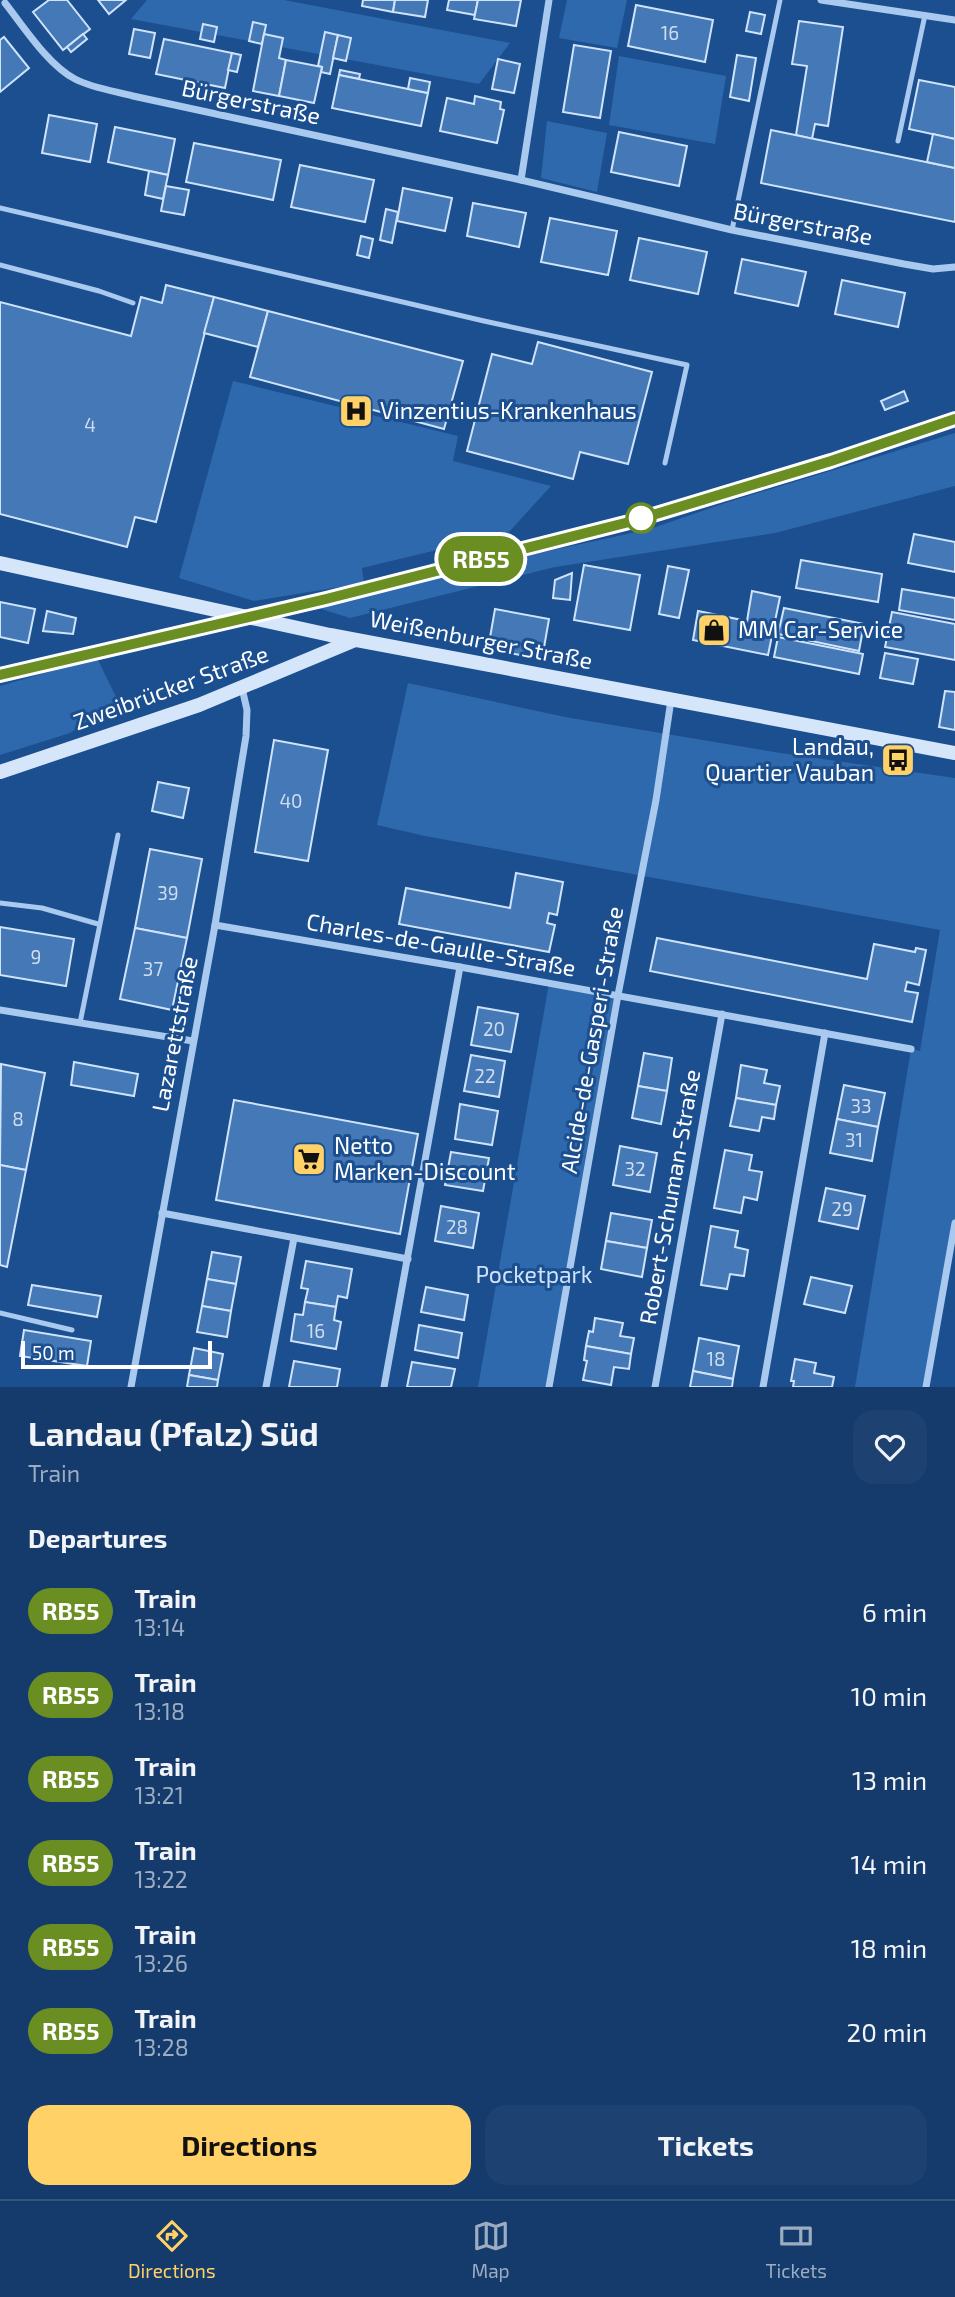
<!DOCTYPE html>
<meta charset="utf-8">
<style>
:root{--surface:#143b6b;--page:#1d4271;--text:#f1f3f6;--muted:#9dadc1;--line:#33557e;--accent:#ffd166}
body{margin:0;font-family:"Exo 2",sans-serif;background:var(--page);color:var(--text);height:100vh;display:flex;flex-direction:column;font-size:26px;white-space:nowrap}
*{box-sizing:border-box;margin:0}
p{font-size:23px;color:var(--muted)}
.icon{flex:none;width:38px;height:38px;fill:none;stroke:currentColor;stroke-width:2;stroke-linecap:round;stroke-linejoin:round}
.map{position:relative;height:1387px;overflow:hidden}
.sheet{display:flex;flex-direction:column;background:var(--surface);flex:1}
.sheet>*{flex:none}
.badge{padding:0 14px;border-radius:23px;font-size:24px;line-height:46px}
.scale{position:absolute;left:21px;bottom:18px;width:191px;box-sizing:border-box;padding-left:7px;border:4px solid #fff;border-top:0;font-size:19px;line-height:24px;white-space:nowrap;color:#fff;-webkit-text-stroke:5px #1b4f8f;paint-order:stroke}
.map>.badge{position:absolute;translate:-50% -50%;box-shadow:0 0 0 4px #fff}
h2{padding:0 28px;font-size:26px;line-height:63px}
.round{display:grid;place-items:center;flex:none;width:74px;height:74px;border-radius:21px;background:var(--page)}
.summary{display:flex;align-items:center;justify-content:space-between;height:119px;padding:0 28px}
h1{font-size:33px;font-weight:700;line-height:52px}
.action{display:flex;gap:14px;margin-top:auto;padding:14px 28px}
.action a{flex:1;height:80px;border-radius:21px;background:var(--accent);color:#111;font-size:28px;font-weight:700;line-height:80px;text-align:center}
.action a+a{background:var(--page);color:var(--text)}
ul{padding:0;list-style:none}
li{display:flex;align-items:center;gap:21px;height:84px;padding:0 28px}
li div{flex:1}
li b{display:block;font-size:26px}
li em{font-style:normal}
li .badge{min-width:77px;font-weight:700;text-align:center}
.menu{display:flex;justify-content:space-around;align-items:center;height:98px;border-top:2px solid var(--line);background:var(--surface);font-size:19px;color:var(--muted)}
.menu a{display:grid;justify-items:center;gap:4px}
.menu .on{color:var(--accent)}
.map>svg:first-child{display:block}
</style>
<div class="map">
<svg width="955" height="1387" viewBox="0 0 955 1387">
<rect width="100%" height="100%" fill="#1b4f8f"/>
<g fill="#2e69ad">
<polygon points="147,0 284,0 510,43 479,84 131,19"/>
<polygon points="567,0 627,0 617,48 559,38"/>
<polygon points="619,56 726,76 715,144 609,125"/>
<polygon points="547,121 607,133 597,192 541,178"/>
<polygon points="233,381 458,436 453,461 551,486 508,533 362,568 364,583 254,601 179,578"/>
<polygon points="955,433 955,486 775,533 555,567 350,618 318,608 429,577 650,529 728,502"/>
<polygon points="97,658 118,701 70,733 0,755 0,686"/>
<polygon points="408,683 565,717 774,752 955,778 955,1223 926,1387 855,1387 911,1049 920,1051 940,930 425,836 377,825"/>
<polygon points="549,983 618,995 549,1387 478,1387"/>
</g>
<g fill="#4478b7" stroke="#cfe3fa" stroke-width="2">
<polygon points="49,0 67,0 90,29 63,50 33,12"/>
<polygon points="98,0 126,0 109,14"/>
<polygon points="363,0 395,0 393,12 362,6"/>
<polygon points="395,0 428,0 425,17 393,12"/>
<polygon points="449,0 478,0 475,15 447,10"/>
<polygon points="478,0 521,0 516,26 474,19"/>
<polygon points="636,5 713,20 705,62 628,46"/>
<polygon points="750,12 765,15 761,34 746,31"/>
<polygon points="799,21 843,27 828,126 815,124 812,139 796,135 807,66 792,64"/>
<polygon points="253,22 266,25 262,44 249,41"/>
<polygon points="203,24 217,27 214,42 200,39"/>
<polygon points="134,29 155,33 150,58 129,54"/>
<polygon points="325,32 338,35 330,74 321,72 322,67 318,66"/>
<polygon points="83,34 87,39 71,52 67,47"/>
<polygon points="264,34 283,38 279,58 286,60 279,96 253,91"/>
<polygon points="338,35 351,38 346,61 333,58"/>
<polygon points="4,37 29,68 0,92 0,40"/>
<polygon points="164,39 232,53 225,88 156,74"/>
<polygon points="574,45 611,51 600,118 563,112"/>
<polygon points="232,53 241,55 237,72 228,70"/>
<polygon points="737,55 756,58 749,101 730,97"/>
<polygon points="498,59 520,64 514,93 492,89"/>
<polygon points="286,60 322,67 314,103 279,96"/>
<polygon points="340,70 360,74 359,79 339,75"/>
<polygon points="339,75 428,93 421,126 332,108"/>
<polygon points="410,78 430,82 428,93 408,89"/>
<polygon points="919,80 955,87 955,139 909,129"/>
<polygon points="475,96 501,102 500,109 504,110 497,143 440,131 447,98 474,104"/>
<polygon points="49,115 97,124 90,162 42,153"/>
<polygon points="115,127 175,139 168,175 108,162"/>
<polygon points="771,130 955,168 955,222 761,183"/>
<polygon points="619,132 687,146 679,186 611,172"/>
<polygon points="933,134 955,139 955,168 927,162"/>
<polygon points="194,143 281,160 273,200 186,182"/>
<polygon points="300,165 374,180 365,222 291,207"/>
<polygon points="149,171 168,175 163,199 145,195"/>
<polygon points="166,186 189,190 184,215 161,211"/>
<polygon points="403,188 452,198 445,231 397,221"/>
<polygon points="473,203 526,213 519,247 467,236"/>
<polygon points="386,209 398,212 392,243 380,240"/>
<polygon points="550,218 617,231 608,275 541,262"/>
<polygon points="361,236 373,239 369,258 357,255"/>
<polygon points="639,238 707,252 698,294 630,280"/>
<polygon points="742,259 806,272 798,306 735,293"/>
<polygon points="842,280 905,293 898,327 835,314"/>
<polygon points="166,285 214,297 156,522 135,517 127,547 0,514 0,302 131,336 141,297 162,303"/>
<polygon points="214,297 268,311 258,347 204,333"/>
<polygon points="268,311 463,361 444,429 250,377"/>
<polygon points="538,342 652,372 628,464 580,452 573,479 467,451 492,354 532,364"/>
<polygon points="904,391 908,401 885,410 881,401"/>
<polygon points="914,534 955,542 955,572 908,563"/>
<polygon points="801,560 882,574 878,602 796,588"/>
<polygon points="584,565 640,575 630,630 574,620"/>
<polygon points="668,566 689,570 679,618 659,614"/>
<polygon points="572,573 570,600 553,598 555,580"/>
<polygon points="902,589 955,598 955,620 899,610"/>
<polygon points="752,591 780,597 768,655 693,640 698,611 747,621"/>
<polygon points="0,602 35,609 28,643 0,637"/>
<polygon points="784,608 864,624 859,651 778,634"/>
<polygon points="495,609 549,619 542,659 488,649"/>
<polygon points="47,611 76,618 73,634 43,631"/>
<polygon points="892,612 955,624 955,660 885,647"/>
<polygon points="778,637 863,654 859,674 774,657"/>
<polygon points="885,653 918,659 913,684 880,678"/>
<polygon points="945,691 955,692 955,730 939,727"/>
<polygon points="274,740 328,750 308,861 255,852"/>
<polygon points="158,782 189,788 183,818 152,811"/>
<polygon points="150,849 202,859 187,938 135,928"/>
<polygon points="516,873 563,882 557,915 549,913 547,923 555,925 549,952 399,924 406,888 510,908"/>
<polygon points="0,927 74,939 66,986 0,975"/>
<polygon points="135,928 187,938 172,1010 120,999"/>
<polygon points="657,938 867,979 874,944 915,952 916,948 926,950 919,985 907,982 905,991 918,993 912,1022 650,971"/>
<polygon points="478,1007 518,1014 511,1052 471,1045"/>
<polygon points="644,1053 672,1058 667,1091 638,1086"/>
<polygon points="471,1055 505,1061 499,1097 464,1091"/>
<polygon points="74,1062 138,1074 134,1096 71,1085"/>
<polygon points="1,1064 45,1073 26,1170 0,1165"/>
<polygon points="741,1065 767,1070 764,1083 780,1086 776,1105 736,1098"/>
<polygon points="844,1085 885,1093 878,1127 837,1119"/>
<polygon points="638,1086 667,1091 661,1124 632,1118"/>
<polygon points="736,1098 776,1105 774,1119 762,1117 759,1131 730,1126"/>
<polygon points="234,1100 418,1134 400,1234 216,1200"/>
<polygon points="460,1104 498,1111 492,1145 455,1139"/>
<polygon points="837,1119 878,1127 872,1161 830,1153"/>
<polygon points="620,1146 657,1153 650,1192 613,1185"/>
<polygon points="725,1150 752,1155 749,1170 762,1172 757,1200 744,1197 741,1213 714,1208"/>
<polygon points="451,1152 489,1158 483,1191 445,1185"/>
<polygon points="0,1165 26,1170 7,1267 0,1265"/>
<polygon points="826,1188 865,1196 858,1229 819,1221"/>
<polygon points="441,1206 479,1213 473,1248 435,1241"/>
<polygon points="611,1213 652,1220 647,1248 606,1241"/>
<polygon points="711,1226 738,1231 735,1247 748,1250 744,1276 730,1274 727,1289 701,1285"/>
<polygon points="606,1241 647,1248 642,1277 601,1269"/>
<polygon points="212,1252 241,1257 236,1284 207,1279"/>
<polygon points="306,1261 352,1269 347,1298 338,1296 336,1307 305,1302 308,1289 301,1288"/>
<polygon points="811,1277 852,1286 845,1313 804,1304"/>
<polygon points="207,1279 236,1284 231,1311 202,1306"/>
<polygon points="32,1285 101,1296 97,1317 28,1305"/>
<polygon points="426,1287 468,1295 464,1320 421,1312"/>
<polygon points="305,1302 336,1307 334,1320 341,1322 336,1349 291,1341 295,1314 303,1315"/>
<polygon points="202,1306 231,1311 227,1337 197,1332"/>
<polygon points="595,1318 623,1323 620,1336 634,1338 631,1354 586,1346 589,1331 593,1332"/>
<polygon points="419,1325 462,1333 458,1358 415,1350"/>
<polygon points="24,1330 91,1341 87,1366 20,1356"/>
<polygon points="699,1338 739,1346 733,1379 693,1371"/>
<polygon points="586,1346 631,1354 629,1369 614,1367 611,1385 583,1380 587,1361 584,1360"/>
<polygon points="194,1348 223,1354 218,1380 189,1375"/>
<polygon points="795,1359 816,1363 814,1373 834,1377 832,1387 793,1387 794,1381 791,1381"/>
<polygon points="294,1361 340,1369 337,1387 289,1387"/>
<polygon points="412,1362 455,1369 451,1387 407,1387"/>
<polygon points="693,1371 733,1379 732,1387 690,1387"/>
<polygon points="189,1375 218,1380 217,1387 187,1387"/>
</g>
<g fill="none" stroke-linecap="round" stroke-linejoin="round">
<g stroke="#a9c9ee" stroke-width="5">
<polyline points="898,141 925,15"/>
<polyline points="0,208 484,321 687,365 665,463"/>
<polyline points="732,230 780,0"/>
<polyline points="0,265 99,291 133,303"/>
<polyline points="0,903 42,908 98,924"/>
<polyline points="80,1023 118,835"/>
<polyline points="0,1313 72,1330"/>
</g>
<g stroke="#a9c9ee" stroke-width="7">
<polyline points="821,0 955,20"/>
<path d="M5,3C24,27 48,65 75,79C92,88 114,91 133,96L521,180L732,230L904,264L933,269L955,267"/>
<polyline points="521,180 549,0"/>
<polyline points="215,925 460,967 911,1049"/>
<polyline points="0,1010 193,1041"/>
<polyline points="162,1213 408,1259"/>
<polyline points="131,1387 215,925 246,736 247,710 242,688"/>
<polyline points="266,1387 294,1238"/>
<polyline points="384,1387 460,967"/>
<polyline points="549,1387 618,995 656,800 671,700"/>
<polyline points="655,1387 722,1014"/>
<polyline points="763,1387 825,1033"/>
<polyline points="926,1387 955,1223"/>
</g>
<g stroke="#d6e6fa" stroke-width="14">
<polyline points="0,563 330,635 955,753"/>
<polyline points="0,772 199,705 355,640"/>
</g>
<path stroke="#fff" stroke-width="5" stroke-dasharray="12 5" stroke-linecap="butt" d="M0,675C211,624 423,579 632,521C741,491 848,455 955,419"/>
</g>
<g fill="none" stroke-linecap="round" stroke-linejoin="round">
<g stroke="#fff" stroke-width="16">
<polyline id="line" points="0,675 326,599 633,521 831,461 955,419"/>
</g>
<use href="#line" stroke="#6b8e23" stroke-width="10"/>
</g>
<defs>
<g id="hospital-square" transform="scale(1.75)"><rect x="-9" y="-9" width="18" height="18" rx="4" fill="#ffd166" stroke="#1b4f8f"/><path d="M-5-5h3v3.5h4V-5h3V5h-3V1.5h-4V5h-3Z" fill="#111"/></g>
<g id="shop-square" transform="scale(1.75)"><rect x="-9" y="-9" width="18" height="18" rx="4" fill="#ffd166" stroke="#1b4f8f"/><path d="M-5-2.5h2.3a2.7 3.5 0 0 1 5.4 0H5L5.5 6h-11ZM-1.5-2.5h3a1.5 2.3 0 0 0-3 0Z" fill="#111"/></g>
<g id="bus-square" transform="scale(1.75)"><rect x="-9" y="-9" width="18" height="18" rx="4" fill="#ffd166" stroke="#1b4f8f"/><path d="M-5-6H5V4H4V6H2V4H-2V6H-4V4H-5ZM-3.5-4V0h7V-4ZM-3.5 1.2v1.5H-2V1.2ZM2 1.2v1.5H3.5V1.2Z" fill="#111"/></g>
<g id="supermarket-square" transform="scale(1.75)"><rect x="-9" y="-9" width="18" height="18" rx="4" fill="#ffd166" stroke="#1b4f8f"/><path d="M-6-5.5h2.5l.6 2H6L4.5 2H-2.5L-4.4-4H-6ZM-1.5 3.2a1.3 1.3 0 1 0 .1 0ZM3 3.2a1.3 1.3 0 1 0 .1 0Z" fill="#111"/></g>
</defs>
<g fill-rule="evenodd">
<use href="#hospital-square" x="356" y="411"/>
<use href="#shop-square" x="714" y="630"/>
<use href="#bus-square" x="898" y="760"/>
<use href="#supermarket-square" x="309" y="1159"/>
</g>
<circle fill="#fff" stroke="#6b8e23" stroke-width="3.5" cx="641" cy="518" r="14"/>
<g text-anchor="middle" stroke-width="6" stroke-linejoin="round" paint-order="stroke">
<g font-size="19" fill="#d0dded">
<text x="670" y="40">16</text>
<text x="90" y="432">4</text>
<text x="291" y="808">40</text>
<text x="168" y="900">39</text>
<text x="36" y="964">9</text>
<text x="153" y="976">37</text>
<text x="494" y="1036">20</text>
<text x="485" y="1083">22</text>
<text x="861" y="1113">33</text>
<text x="18" y="1126">8</text>
<text x="854" y="1147">31</text>
<text x="635" y="1176">32</text>
<text x="842" y="1216">29</text>
<text x="457" y="1234">28</text>
<text x="316" y="1338">16</text>
<text x="716" y="1366">18</text>
</g>
<g font-size="23" fill="#fff" stroke="#1b4f8f">
<text transform="translate(251 102) rotate(12)" y="8">Bürgerstraße</text>
<text transform="translate(803 224) rotate(11)" y="8">Bürgerstraße</text>
<text transform="translate(481 640) rotate(11)" y="8">Weißenburger Straße</text>
<text transform="translate(171 688) rotate(-20)" y="8">Zweibrücker Straße</text>
<text transform="translate(441 945) rotate(10)" y="8">Charles-de-Gaulle-Straße</text>
<text transform="translate(175 1034) rotate(-79)" y="8">Lazarettstraße</text>
<text transform="translate(592 1040) rotate(-80)" y="8">Alcide-de-Gasperi-Straße</text>
<text transform="translate(670 1197) rotate(-80)" y="8">Robert-Schuman-Straße</text>
</g>
<g font-size="23" fill="#fff" stroke="#1b4f8f" text-anchor="start">
<text x="380" y="419">Vinzentius-Krankenhaus</text>
<text x="738" y="638">MM Car-Service</text>
<text x="874" y="755" text-anchor="end">Landau,<tspan x="874" dy="26">Quartier Vauban</tspan></text>
<text x="334" y="1154">Netto<tspan x="334" dy="26">Marken-Discount</tspan></text>
</g>
<g font-size="23" fill="#cfe3fa" stroke="#1b4f8f">
<text x="534" y="1283">Pocketpark</text>
</g>
</g>
</svg>
<div class="scale">50 m</div>
<b class="badge" style="left:481px;top:559px;background:#6b8e23;color:#fff">RB55</b>
</div>
<section class="sheet">
<div class="summary"><div><h1>Landau (Pfalz) Süd</h1><p>Train</p></div><a class="round"><svg class="icon" aria-label="heart" viewBox="0 0 24 24"><path d="M12 20l-8-8c-3-5 5-10 8-4 3-6 11-1 8 4z"/></svg></a></div>
<h2>Departures</h2>
<ul>
<li><span class="badge" style="background:#6b8e23;color:#fff">RB55</span><div><b>Train</b><p>13:14</p></div><em>6 min</em></li>
<li><span class="badge" style="background:#6b8e23;color:#fff">RB55</span><div><b>Train</b><p>13:18</p></div><em>10 min</em></li>
<li><span class="badge" style="background:#6b8e23;color:#fff">RB55</span><div><b>Train</b><p>13:21</p></div><em>13 min</em></li>
<li><span class="badge" style="background:#6b8e23;color:#fff">RB55</span><div><b>Train</b><p>13:22</p></div><em>14 min</em></li>
<li><span class="badge" style="background:#6b8e23;color:#fff">RB55</span><div><b>Train</b><p>13:26</p></div><em>18 min</em></li>
<li><span class="badge" style="background:#6b8e23;color:#fff">RB55</span><div><b>Train</b><p>13:28</p></div><em>20 min</em></li>
</ul>
<div class="action"><a>Directions</a><a>Tickets</a></div>
</section>
<nav class="menu">
<a class="on"><svg class="icon" aria-label="directions" viewBox="0 0 24 24"><path d="M12 3l9 9-9 9-9-9zM9 14v-3h6M13 9l2 2-2 2"/></svg>Directions</a>
<a><svg class="icon" aria-label="map" viewBox="0 0 24 24"><path d="M3 6l6-2 6 2 6-2v14l-6 2-6-2-6 2zM9 4v14M15 6v14"/></svg>Map</a>
<a><svg class="icon" aria-label="tickets" viewBox="0 0 24 24"><path d="M3 7h18v10H3zM15 7v10"/></svg>Tickets</a>
</nav>
